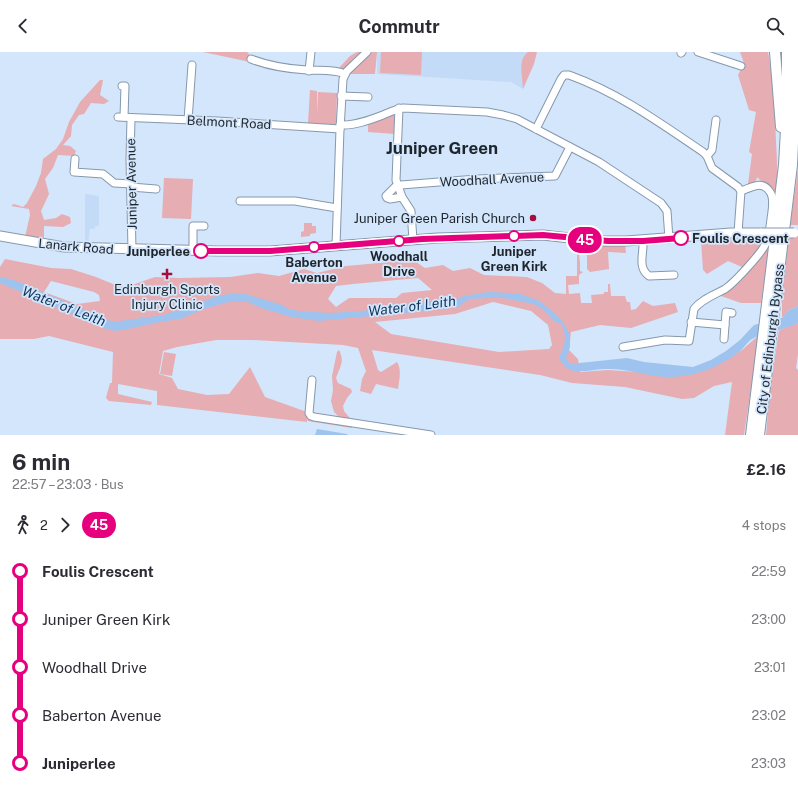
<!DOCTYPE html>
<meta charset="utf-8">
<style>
:root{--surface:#fff;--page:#f7f7f7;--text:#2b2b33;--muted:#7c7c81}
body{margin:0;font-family:"Public Sans",sans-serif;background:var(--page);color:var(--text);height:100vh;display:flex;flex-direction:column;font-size:15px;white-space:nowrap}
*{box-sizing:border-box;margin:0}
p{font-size:13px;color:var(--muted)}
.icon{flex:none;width:22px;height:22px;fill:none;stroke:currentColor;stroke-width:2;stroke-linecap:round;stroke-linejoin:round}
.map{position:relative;height:383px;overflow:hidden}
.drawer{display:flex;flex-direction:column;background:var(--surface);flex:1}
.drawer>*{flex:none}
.badge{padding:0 8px;border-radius:13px;font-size:14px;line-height:26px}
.map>.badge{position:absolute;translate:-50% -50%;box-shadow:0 0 0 2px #fff}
.legs{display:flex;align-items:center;gap:6px;height:44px;padding:0 12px;font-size:13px}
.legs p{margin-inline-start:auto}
.headline{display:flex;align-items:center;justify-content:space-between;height:68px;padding:0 12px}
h1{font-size:22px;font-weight:700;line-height:30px}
ul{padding:0 12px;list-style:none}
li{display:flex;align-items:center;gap:14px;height:48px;font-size:15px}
li i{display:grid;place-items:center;width:6px;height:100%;margin:0 5px;background:currentColor}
li i::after{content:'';width:10px;height:10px;margin:-5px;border:3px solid;border-radius:50%;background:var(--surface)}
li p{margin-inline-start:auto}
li:first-child i{background:linear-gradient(#0000 50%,currentColor 0)}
li:last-child i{background:linear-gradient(currentColor 50%,#0000 0)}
header{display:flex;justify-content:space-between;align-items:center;height:52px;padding:0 12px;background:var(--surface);font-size:18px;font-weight:700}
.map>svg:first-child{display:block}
</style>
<header><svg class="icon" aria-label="back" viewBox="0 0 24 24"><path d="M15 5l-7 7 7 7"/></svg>Commutr<svg class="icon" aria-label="search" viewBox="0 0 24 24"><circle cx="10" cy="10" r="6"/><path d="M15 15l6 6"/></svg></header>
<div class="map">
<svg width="798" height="383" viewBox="0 0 798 383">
<rect width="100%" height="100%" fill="#d3e6fc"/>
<g fill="#c4dbf8">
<polygon points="377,0 535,0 523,37 511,30 377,22"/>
<polygon points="85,142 99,144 99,174 95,174 95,177 90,177 88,193 85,192"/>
</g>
<g fill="#e6adb2" fill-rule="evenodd">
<polygon points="203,0 247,0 252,5 250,10"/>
<polygon points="357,0 377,0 375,22 349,22 338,17 350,4"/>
<polygon points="381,0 422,0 421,23 380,21"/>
<path d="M528,0H537L534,12L523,37C523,25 517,8 528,0Z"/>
<path d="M740,0H768C774,30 775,60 776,90C777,108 778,125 776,143C774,138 771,134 767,131C762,129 760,130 758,125L754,131L748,132L752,102L749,100L756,60L749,58L738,23L744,11Z"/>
<polygon points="100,28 103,28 100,43 109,49 104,52 91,51 84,62 79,63 72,73 71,84 63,93 70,94 76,99 74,104 58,103 53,116 45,127 49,142 41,159 44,168 56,166 62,162 70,165 71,171 63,175 44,174 44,190 25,185 30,163 29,157 11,154 14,152 23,155 27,151 36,134 41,121 43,107 56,97 63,87 69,70 80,50"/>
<polygon points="310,38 317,39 317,64 318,40 337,41 336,73 308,71"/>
<polygon points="396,62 395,82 368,80 368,73"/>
<polygon points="798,117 798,173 790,173"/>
<polygon points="164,126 193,127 191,167 162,166"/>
<polygon points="304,171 312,171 312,174 316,174 316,181 310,182 310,184 301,185 301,180 304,179"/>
<path d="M738,184L762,186C760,198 752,207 742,215L728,209L707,222L703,218L701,188Z"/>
<polygon points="789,184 798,184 798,254 789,258 782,266 782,245"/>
<path d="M577,191H579L582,202L579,203L580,210V219L583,220L579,223V232L568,233L569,242L580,241L581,251H592L591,243L604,242V240H608V232H610L611,244H625L627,250H630L631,258L636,257L643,249L653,254L675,251L678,260L631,276L600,273L571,280L569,298L578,307L580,320L608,318L653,321L717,313L742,298L759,283L744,383H725L732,330L714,334L694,346L682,347L625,335L572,331L540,323L372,298L378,318L381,320L397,310C402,317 399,329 398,337L376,332L371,342L360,339L362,327L366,319L358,296L343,293L252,288H216L177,295L163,299L159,322L172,326L178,337L207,343L229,342L250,315L265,345L307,360V365L313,361L326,367L340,366L334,360L331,349L333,338L332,324L337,300L339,298C345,310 340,314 336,326L338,331L351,337L352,340L347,346L343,354L344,359L350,366L352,376L308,369L307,367V370L157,353V339L118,332V342L152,350L151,353L109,349L106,346L110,331H112L113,300L49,284L34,287H0V215L5,207L51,216L71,217L96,225L113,232L126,235L155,225L179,226L230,225L258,221L279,224L304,217L317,221L346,214L413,208L425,216L443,213L453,219L470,216L484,223L527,225L542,231L555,241L566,242V224H577ZM418,226L432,238L402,241L396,246H349L336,255L328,247L336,234L353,232ZM51,229L94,240L99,243L100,249L77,252L44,240ZM493,250L531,259L548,273L552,293L549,297L499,300L391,282L375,270L455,262Z"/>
<polygon points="625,191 626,201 608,200 609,217 590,220 587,217 587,204 582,192"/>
<polygon points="766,198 769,198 761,251 741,251 721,244 732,236"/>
<polygon points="798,271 798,302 796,316 798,318 798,383 766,383 770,338 779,278"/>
<polygon points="164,300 176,302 172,324 160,322"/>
</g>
<g fill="#9ec3ef">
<path d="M0,225L14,228L113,270L163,263L186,256L217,244L229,242L242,241L282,253L289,257L299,259L329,261L363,259L375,256L383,258L394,255L421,251L455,248L464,244L488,240L510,241L520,242L540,249L560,266L570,282V295L566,307L570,312L627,306L644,310L693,315L711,308L726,299L740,288L754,273L782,266L789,258L798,254V271C784,278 765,280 752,287C747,290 744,296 739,300C719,315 695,325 669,325C648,325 627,316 606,317C588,317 567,327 559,305C565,294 567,285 562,273L554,269L543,257L533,252L503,246H489L469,247L458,255L433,258L319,269L291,265L261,256L248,250H229L204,257L180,267L160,270L123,278L115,279L103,276L91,271L66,259L0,231Z"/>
<polygon points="317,377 347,382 348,383 315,383"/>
</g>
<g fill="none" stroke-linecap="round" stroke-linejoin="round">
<g stroke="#8698ac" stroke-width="9">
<g id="minor">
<polyline points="698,0 741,14"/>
<polyline points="681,1 682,0"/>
<path d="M251,7C269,14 289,17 307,18C319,19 334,17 345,22"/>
<polyline points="309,19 311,0"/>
<polyline points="122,34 125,34 124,65"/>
<polyline points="341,44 368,45"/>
<polyline points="399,56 396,128 402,145 411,159 413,188"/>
<polyline points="118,65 217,69 340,77"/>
<polyline points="131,66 130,107 132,198"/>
<polyline points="188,68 192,13"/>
<path d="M340,73C354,74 370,68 383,63C390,60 396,57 403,56L487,60L503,63L517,67L599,110L661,151L667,159L669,187"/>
<path d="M536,77L561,27L564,23H569C619,41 660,71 703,100L707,104L712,116L738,135L741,139L738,181"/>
<polyline points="707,104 712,98 716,68"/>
<polyline points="75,107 74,120 103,122 114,131 131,132"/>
<polyline points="131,135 156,137"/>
<polyline points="402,145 390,147 387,146 386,144 395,135 401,133 477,127 555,124 570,95"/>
<polyline points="240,149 295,149 337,156"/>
<path d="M643,189C644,202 637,215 649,224L674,223"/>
<polyline points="336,194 340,77 343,27 347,19 367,0"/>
<polyline points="193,198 193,174 204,174"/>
<polyline points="691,270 725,273 726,260 732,261"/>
<polyline points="724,287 725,273"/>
<path d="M623,295L665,288L689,289L694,257C702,247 714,243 725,237C734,231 762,201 766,191C769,184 770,175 771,167C772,159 775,147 770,140C762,127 751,136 741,139"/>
<polyline points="312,328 309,361 311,364 314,365 431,383"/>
</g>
</g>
<g stroke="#8698ac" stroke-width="11">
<polyline id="major" points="0,184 64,195 218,199 270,199 437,186 543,183 596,189 626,189 731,181 762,181"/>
</g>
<g stroke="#8698ac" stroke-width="12">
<g id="highway">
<polyline points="775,0 781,75"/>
<polyline points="751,383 784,113 787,60 787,0"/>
<polyline points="759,383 792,113 795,49 794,0"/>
</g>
</g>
<use href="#minor" stroke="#fff" stroke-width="7"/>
<use href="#major" stroke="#fff" stroke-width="9"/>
<use href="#highway" stroke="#fff" stroke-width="10"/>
<g stroke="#8698ac" stroke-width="11" stroke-linecap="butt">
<polyline id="major-bridge" points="762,181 794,181"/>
</g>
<use href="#major-bridge" stroke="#fff" stroke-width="9"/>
</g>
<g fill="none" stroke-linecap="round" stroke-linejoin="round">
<g stroke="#fff" stroke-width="9">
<polyline id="line-1" points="201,199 270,199 423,187 543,183 608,189 643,189 681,186"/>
</g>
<use href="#line-1" stroke="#e6007e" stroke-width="6"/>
</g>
<g fill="#a60c3c" stroke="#d3e6fc" stroke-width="1.5">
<circle cx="533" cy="166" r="4"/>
<path d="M165 216h4v4h4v4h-4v4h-4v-4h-4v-4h4z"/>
</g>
<g fill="#fff" stroke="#e6007e" stroke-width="2">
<circle cx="514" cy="184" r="5"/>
<circle cx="681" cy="186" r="7"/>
<circle cx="399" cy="189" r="5"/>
<circle cx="314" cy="195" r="5"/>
<circle cx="201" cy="199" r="7"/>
</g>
<g text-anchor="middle" stroke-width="3.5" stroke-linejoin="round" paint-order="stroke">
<g font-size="13" fill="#1e252d" stroke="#d3e6fc">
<text transform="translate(229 70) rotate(3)" y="5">Belmont Road</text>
<text transform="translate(492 127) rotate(-3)" y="5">Woodhall Avenue</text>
<text transform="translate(131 132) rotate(-91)" y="5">Juniper Avenue</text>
<text transform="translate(76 194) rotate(5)" y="5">Lanark Road</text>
<text transform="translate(770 287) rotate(-83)" y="5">City of Edinburgh Bypass</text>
</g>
<g font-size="13" fill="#1e252d" stroke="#d3e6fc" text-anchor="end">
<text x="525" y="171">Juniper Green Parish Church</text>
<text x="167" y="242" text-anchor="middle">Edinburgh Sports<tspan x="167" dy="15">Injury Clinic</tspan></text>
</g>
<g font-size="13" font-weight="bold" fill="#1e252d" stroke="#d3e6fc">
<text x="692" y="191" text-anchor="start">Foulis Crescent</text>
<text x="190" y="204" text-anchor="end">Juniperlee</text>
<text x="514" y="204">Juniper<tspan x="514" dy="15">Green Kirk</tspan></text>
<text x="399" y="209">Woodhall<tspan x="399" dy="15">Drive</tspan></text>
<text x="314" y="215">Baberton<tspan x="314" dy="15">Avenue</tspan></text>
</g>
<g font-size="14" font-style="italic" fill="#0a3259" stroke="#d3e6fc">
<text transform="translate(64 254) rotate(21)" y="5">Water of Leith</text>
<text transform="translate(412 254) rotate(-7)" y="5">Water of Leith</text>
</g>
<g font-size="17" font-weight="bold" fill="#1e252d" stroke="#d3e6fc">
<text x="442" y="102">Juniper Green</text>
</g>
</g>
</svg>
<b class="badge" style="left:585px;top:188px;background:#e6007e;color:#fff">45</b>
</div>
<section class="drawer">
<div class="headline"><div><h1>6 min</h1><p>22:57 – 23:03 · Bus</p></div><b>£2.16</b></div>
<div class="legs"><svg class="icon" aria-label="walk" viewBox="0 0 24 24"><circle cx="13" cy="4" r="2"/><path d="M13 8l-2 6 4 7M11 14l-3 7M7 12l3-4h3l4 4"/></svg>2<svg class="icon" aria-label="forward" viewBox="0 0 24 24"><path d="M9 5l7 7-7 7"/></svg><b class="badge" style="background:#e6007e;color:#fff">45</b><p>4 stops</p></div>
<ul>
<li><i style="color:#e6007e"></i><b>Foulis Crescent</b><p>22:59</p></li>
<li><i style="color:#e6007e"></i><span>Juniper Green Kirk</span><p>23:00</p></li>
<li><i style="color:#e6007e"></i><span>Woodhall Drive</span><p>23:01</p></li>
<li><i style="color:#e6007e"></i><span>Baberton Avenue</span><p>23:02</p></li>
<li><i style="color:#e6007e"></i><b>Juniperlee</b><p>23:03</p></li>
</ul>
</section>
